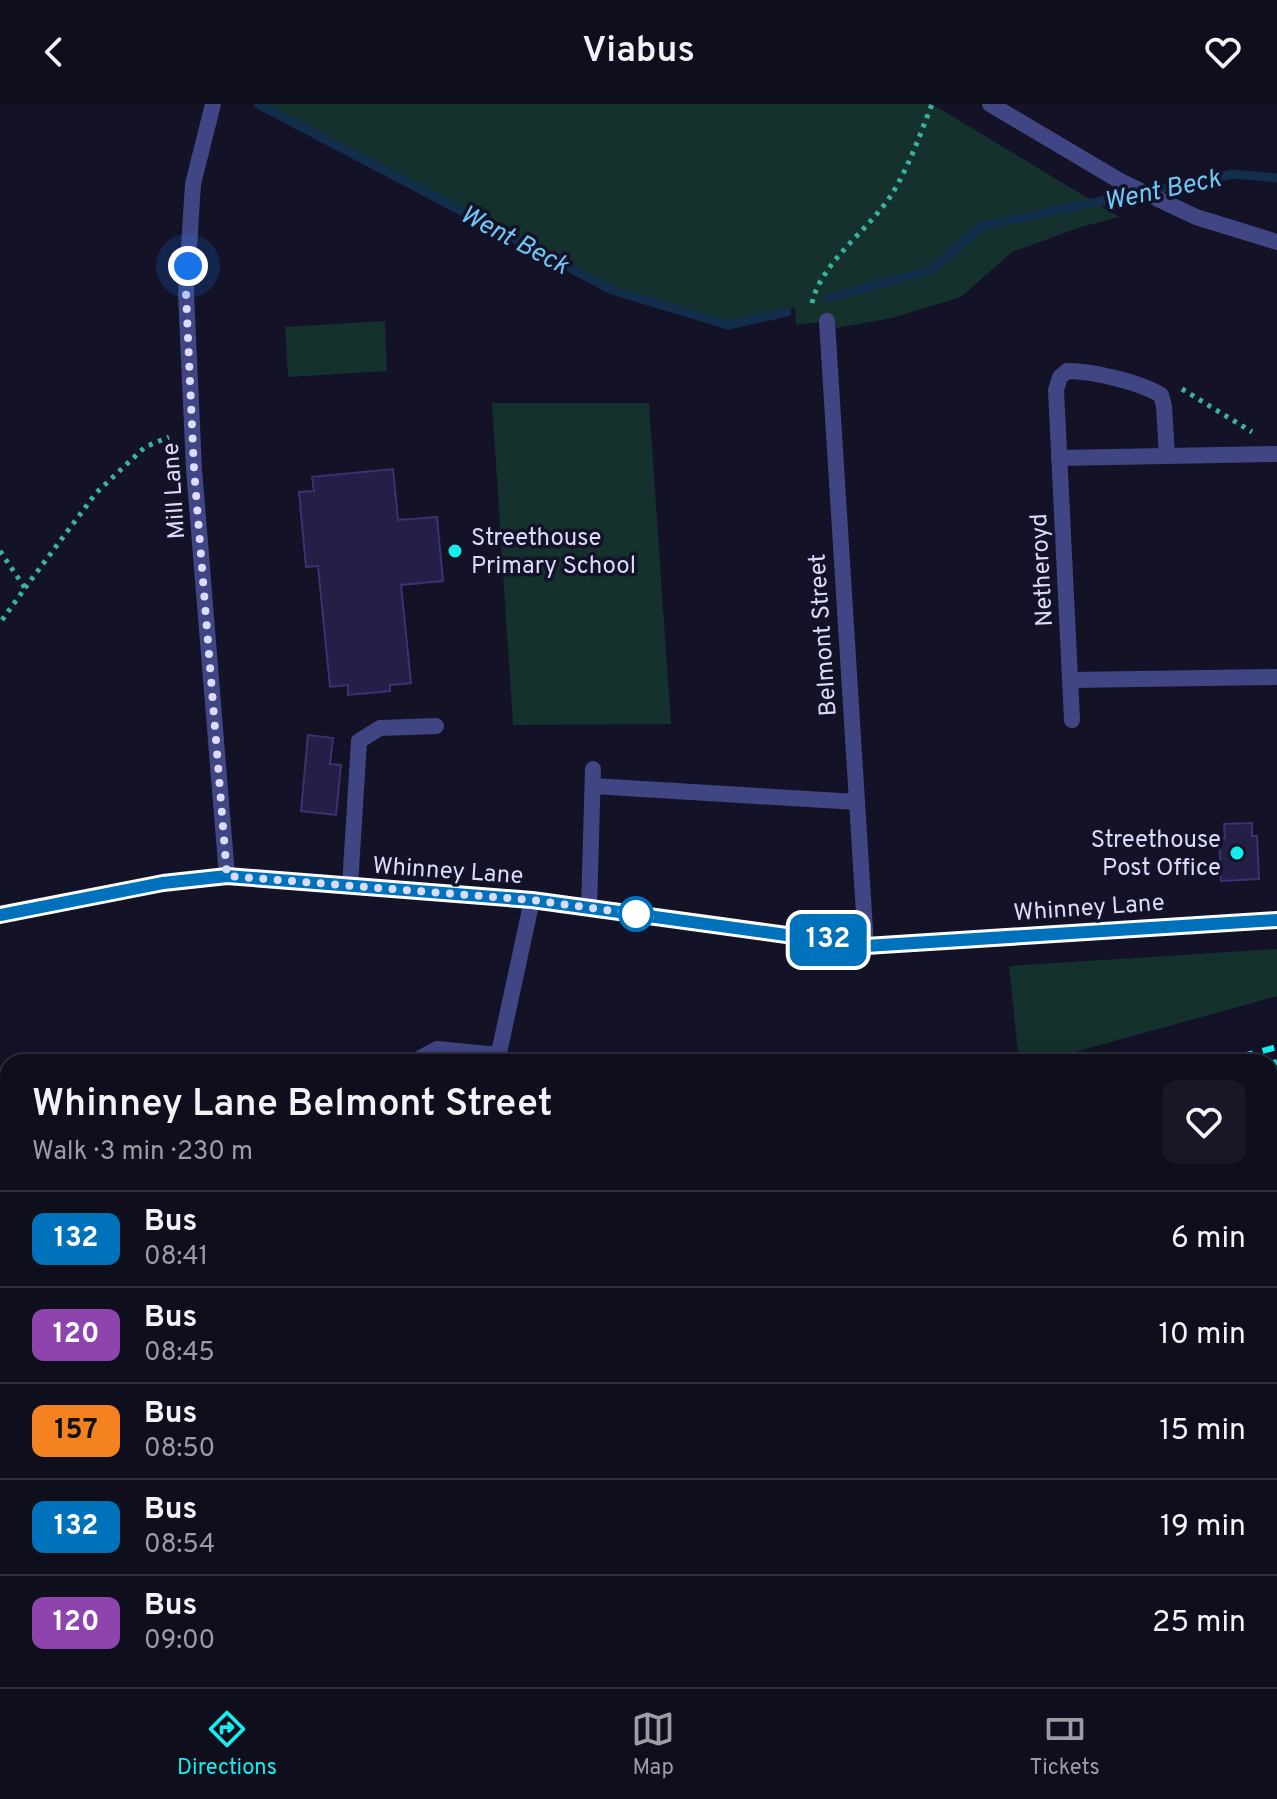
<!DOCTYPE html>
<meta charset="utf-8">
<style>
:root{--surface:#0e0e1d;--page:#171726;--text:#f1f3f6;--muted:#9b9ca4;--line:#2e2e3b;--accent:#14efed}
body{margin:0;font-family:Overpass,sans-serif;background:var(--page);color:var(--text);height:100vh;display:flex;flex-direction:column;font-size:30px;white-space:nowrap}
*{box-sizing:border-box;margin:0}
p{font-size:26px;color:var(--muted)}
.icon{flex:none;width:44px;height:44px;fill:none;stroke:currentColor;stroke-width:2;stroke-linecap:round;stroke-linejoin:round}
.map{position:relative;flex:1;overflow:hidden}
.sheet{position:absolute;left:0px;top:950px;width:1278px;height:634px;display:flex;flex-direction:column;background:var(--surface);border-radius:24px 24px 0 0;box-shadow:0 4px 20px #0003,0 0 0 2px var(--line)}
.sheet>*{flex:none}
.badge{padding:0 16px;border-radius:12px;font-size:28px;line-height:52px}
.you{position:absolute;width:40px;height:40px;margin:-20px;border:6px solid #fff;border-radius:50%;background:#1a73e8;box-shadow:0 0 0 12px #1a73e833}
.map>.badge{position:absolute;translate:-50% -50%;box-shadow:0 0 0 4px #fff}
.round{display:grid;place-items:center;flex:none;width:84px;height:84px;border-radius:16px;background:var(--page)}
.overview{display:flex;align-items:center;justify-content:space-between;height:136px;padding:0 32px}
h1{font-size:38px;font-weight:600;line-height:60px}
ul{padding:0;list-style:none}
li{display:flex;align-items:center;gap:24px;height:96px;padding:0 32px;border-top:2px solid var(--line)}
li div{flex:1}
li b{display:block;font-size:30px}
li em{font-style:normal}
li .badge{min-width:88px;font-weight:700;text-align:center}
header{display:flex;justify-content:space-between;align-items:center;height:104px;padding:0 32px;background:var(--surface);font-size:36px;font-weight:600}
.tabs{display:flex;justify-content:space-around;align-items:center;height:112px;border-top:2px solid var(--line);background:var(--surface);font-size:22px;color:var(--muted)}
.tabs a{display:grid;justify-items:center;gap:4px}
.tabs .on{color:var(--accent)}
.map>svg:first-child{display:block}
</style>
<header><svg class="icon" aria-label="back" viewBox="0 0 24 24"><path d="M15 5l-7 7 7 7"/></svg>Viabus<svg class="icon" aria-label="heart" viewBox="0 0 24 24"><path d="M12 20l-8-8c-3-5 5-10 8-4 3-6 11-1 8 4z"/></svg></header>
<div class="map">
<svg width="1277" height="1583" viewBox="0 0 1277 1583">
<rect width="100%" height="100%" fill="#131227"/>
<g fill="#15312d">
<polygon points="258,0 932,0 1119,113 1081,123 1012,148 961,193 892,214 836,224 835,216 796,221 795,203 728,221 612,186"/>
<polygon points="385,217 387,267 288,273 285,223"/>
<polygon points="492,299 649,299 671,620 513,621"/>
<polygon points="1277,845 1277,892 1039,958 1019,958 1009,862"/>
</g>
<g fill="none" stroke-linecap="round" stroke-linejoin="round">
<g stroke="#122e4b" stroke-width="9">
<polyline points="258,0 612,186 728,221 787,208"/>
<polyline points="828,194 931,166 982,122 1233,70 1277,74"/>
<polyline points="765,1576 771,1583"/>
</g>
</g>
<g fill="#231f47" stroke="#383372" stroke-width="2">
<polygon points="393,365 398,416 437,413 443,477 401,481 411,579 390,581 390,587 348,591 348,581 330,583 318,462 306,463 299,388 314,387 312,373"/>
<polygon points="308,631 333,634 330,660 341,661 336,711 301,707"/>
<polygon points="1252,719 1252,732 1257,732 1259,775 1221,777 1219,734 1225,734 1224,720"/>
</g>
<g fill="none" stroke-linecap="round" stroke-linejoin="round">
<g stroke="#39b39e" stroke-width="5" stroke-dasharray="4 6" stroke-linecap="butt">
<path d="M812,199C821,158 870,125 892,90C909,62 920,31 932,0"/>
<polyline points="1182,285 1252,328"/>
<polyline points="0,447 25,484 0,519"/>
<polyline points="25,484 96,389 145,343 169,333"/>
<polyline points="888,1576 905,1583"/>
</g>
<g stroke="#404583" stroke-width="16">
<polyline points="593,682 857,698"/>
<polyline points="350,782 359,637 380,624 436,622"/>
<polyline points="589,804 593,665"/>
<polyline points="413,958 437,945 499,951"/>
</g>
<g stroke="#404583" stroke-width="16">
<polyline points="990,0 1120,77 1196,113 1277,138"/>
<polyline points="827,217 866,842"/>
<polyline points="1059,354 1277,350"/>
<polyline points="1071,576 1277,573"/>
<path d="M1072,616L1056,286L1060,273L1067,267C1093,267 1139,278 1161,291L1164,302L1167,352"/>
<polyline points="497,958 532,796"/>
<polyline points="0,1042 8,1049"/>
</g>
<g stroke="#404583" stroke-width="16">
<polyline points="213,0 193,80 186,190 194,365 227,772"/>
<polyline points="0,811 163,779 227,772 532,796 866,842 1277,816"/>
</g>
<g stroke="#14efed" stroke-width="6" stroke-dasharray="12 10" stroke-linecap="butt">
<polyline points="1220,958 1277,943"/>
<polyline points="1270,960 1277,958"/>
<polyline points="0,1399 8,1396"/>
<polyline points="0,1413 8,1409"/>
</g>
</g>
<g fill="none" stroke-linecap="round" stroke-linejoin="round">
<g stroke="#fff" stroke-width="18">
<polyline id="line" points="0,811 163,779 227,772 532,796 866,842 1277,816"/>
</g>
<use href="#line" stroke="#0072bc" stroke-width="12"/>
<polyline stroke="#dbdbfd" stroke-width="8" stroke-dasharray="0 14.4" points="188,162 186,190 194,365 227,772 532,796 651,812 636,810"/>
</g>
<g fill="#14efed" stroke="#131227" stroke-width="3">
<circle cx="455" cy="447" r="8"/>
<circle cx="1237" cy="749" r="8"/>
</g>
<circle fill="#fff" stroke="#0072bc" stroke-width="4" cx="636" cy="810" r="16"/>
<g text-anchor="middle" stroke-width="7" stroke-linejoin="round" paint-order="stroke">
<g font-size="24" fill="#dbdbfd" stroke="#131227">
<text transform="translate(173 387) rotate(-94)" y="8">Mill Lane</text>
<text transform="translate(1041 466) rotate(-93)" y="8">Netheroyd</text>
<text transform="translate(822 531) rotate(-94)" y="8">Belmont Street</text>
<text transform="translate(448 766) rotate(4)" y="8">Whinney Lane</text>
<text transform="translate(1089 803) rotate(-4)" y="8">Whinney Lane</text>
</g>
<g font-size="24" fill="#dbdbfd" stroke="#131227" text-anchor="start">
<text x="471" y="441">Streethouse<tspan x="471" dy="28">Primary School</tspan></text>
<text x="1221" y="743" text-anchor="end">Streethouse<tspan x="1221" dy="28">Post Office</tspan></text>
</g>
<g font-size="26" font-style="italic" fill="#70c6f5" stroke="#131227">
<text transform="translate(1162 85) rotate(-12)" y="9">Went Beck</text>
<text transform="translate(515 135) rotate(28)" y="9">Went Beck</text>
</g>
</g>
</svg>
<div class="you" style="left:188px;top:162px"></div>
<b class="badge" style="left:828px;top:836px;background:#0072bc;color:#fff">132</b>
<section class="sheet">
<div class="overview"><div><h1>Whinney Lane Belmont Street</h1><p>Walk · 3 min · 230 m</p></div><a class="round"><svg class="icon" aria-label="heart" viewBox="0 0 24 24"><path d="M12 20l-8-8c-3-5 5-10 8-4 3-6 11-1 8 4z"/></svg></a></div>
<ul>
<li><span class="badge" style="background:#0072bc;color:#fff">132</span><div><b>Bus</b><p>08:41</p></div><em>6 min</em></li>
<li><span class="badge" style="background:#8e44ad;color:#fff">120</span><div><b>Bus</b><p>08:45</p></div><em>10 min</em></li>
<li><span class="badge" style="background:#f58220;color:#111">157</span><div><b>Bus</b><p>08:50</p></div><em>15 min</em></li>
<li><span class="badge" style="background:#0072bc;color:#fff">132</span><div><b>Bus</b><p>08:54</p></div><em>19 min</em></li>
<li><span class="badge" style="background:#8e44ad;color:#fff">120</span><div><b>Bus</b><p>09:00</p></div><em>25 min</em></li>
</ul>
</section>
</div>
<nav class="tabs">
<a class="on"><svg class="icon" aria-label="directions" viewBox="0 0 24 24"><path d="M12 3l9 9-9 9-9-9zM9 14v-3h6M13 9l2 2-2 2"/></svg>Directions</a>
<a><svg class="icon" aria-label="map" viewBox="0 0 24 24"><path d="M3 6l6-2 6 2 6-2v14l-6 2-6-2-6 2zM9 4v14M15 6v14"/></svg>Map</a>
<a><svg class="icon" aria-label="tickets" viewBox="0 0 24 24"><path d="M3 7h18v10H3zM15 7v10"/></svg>Tickets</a>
</nav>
